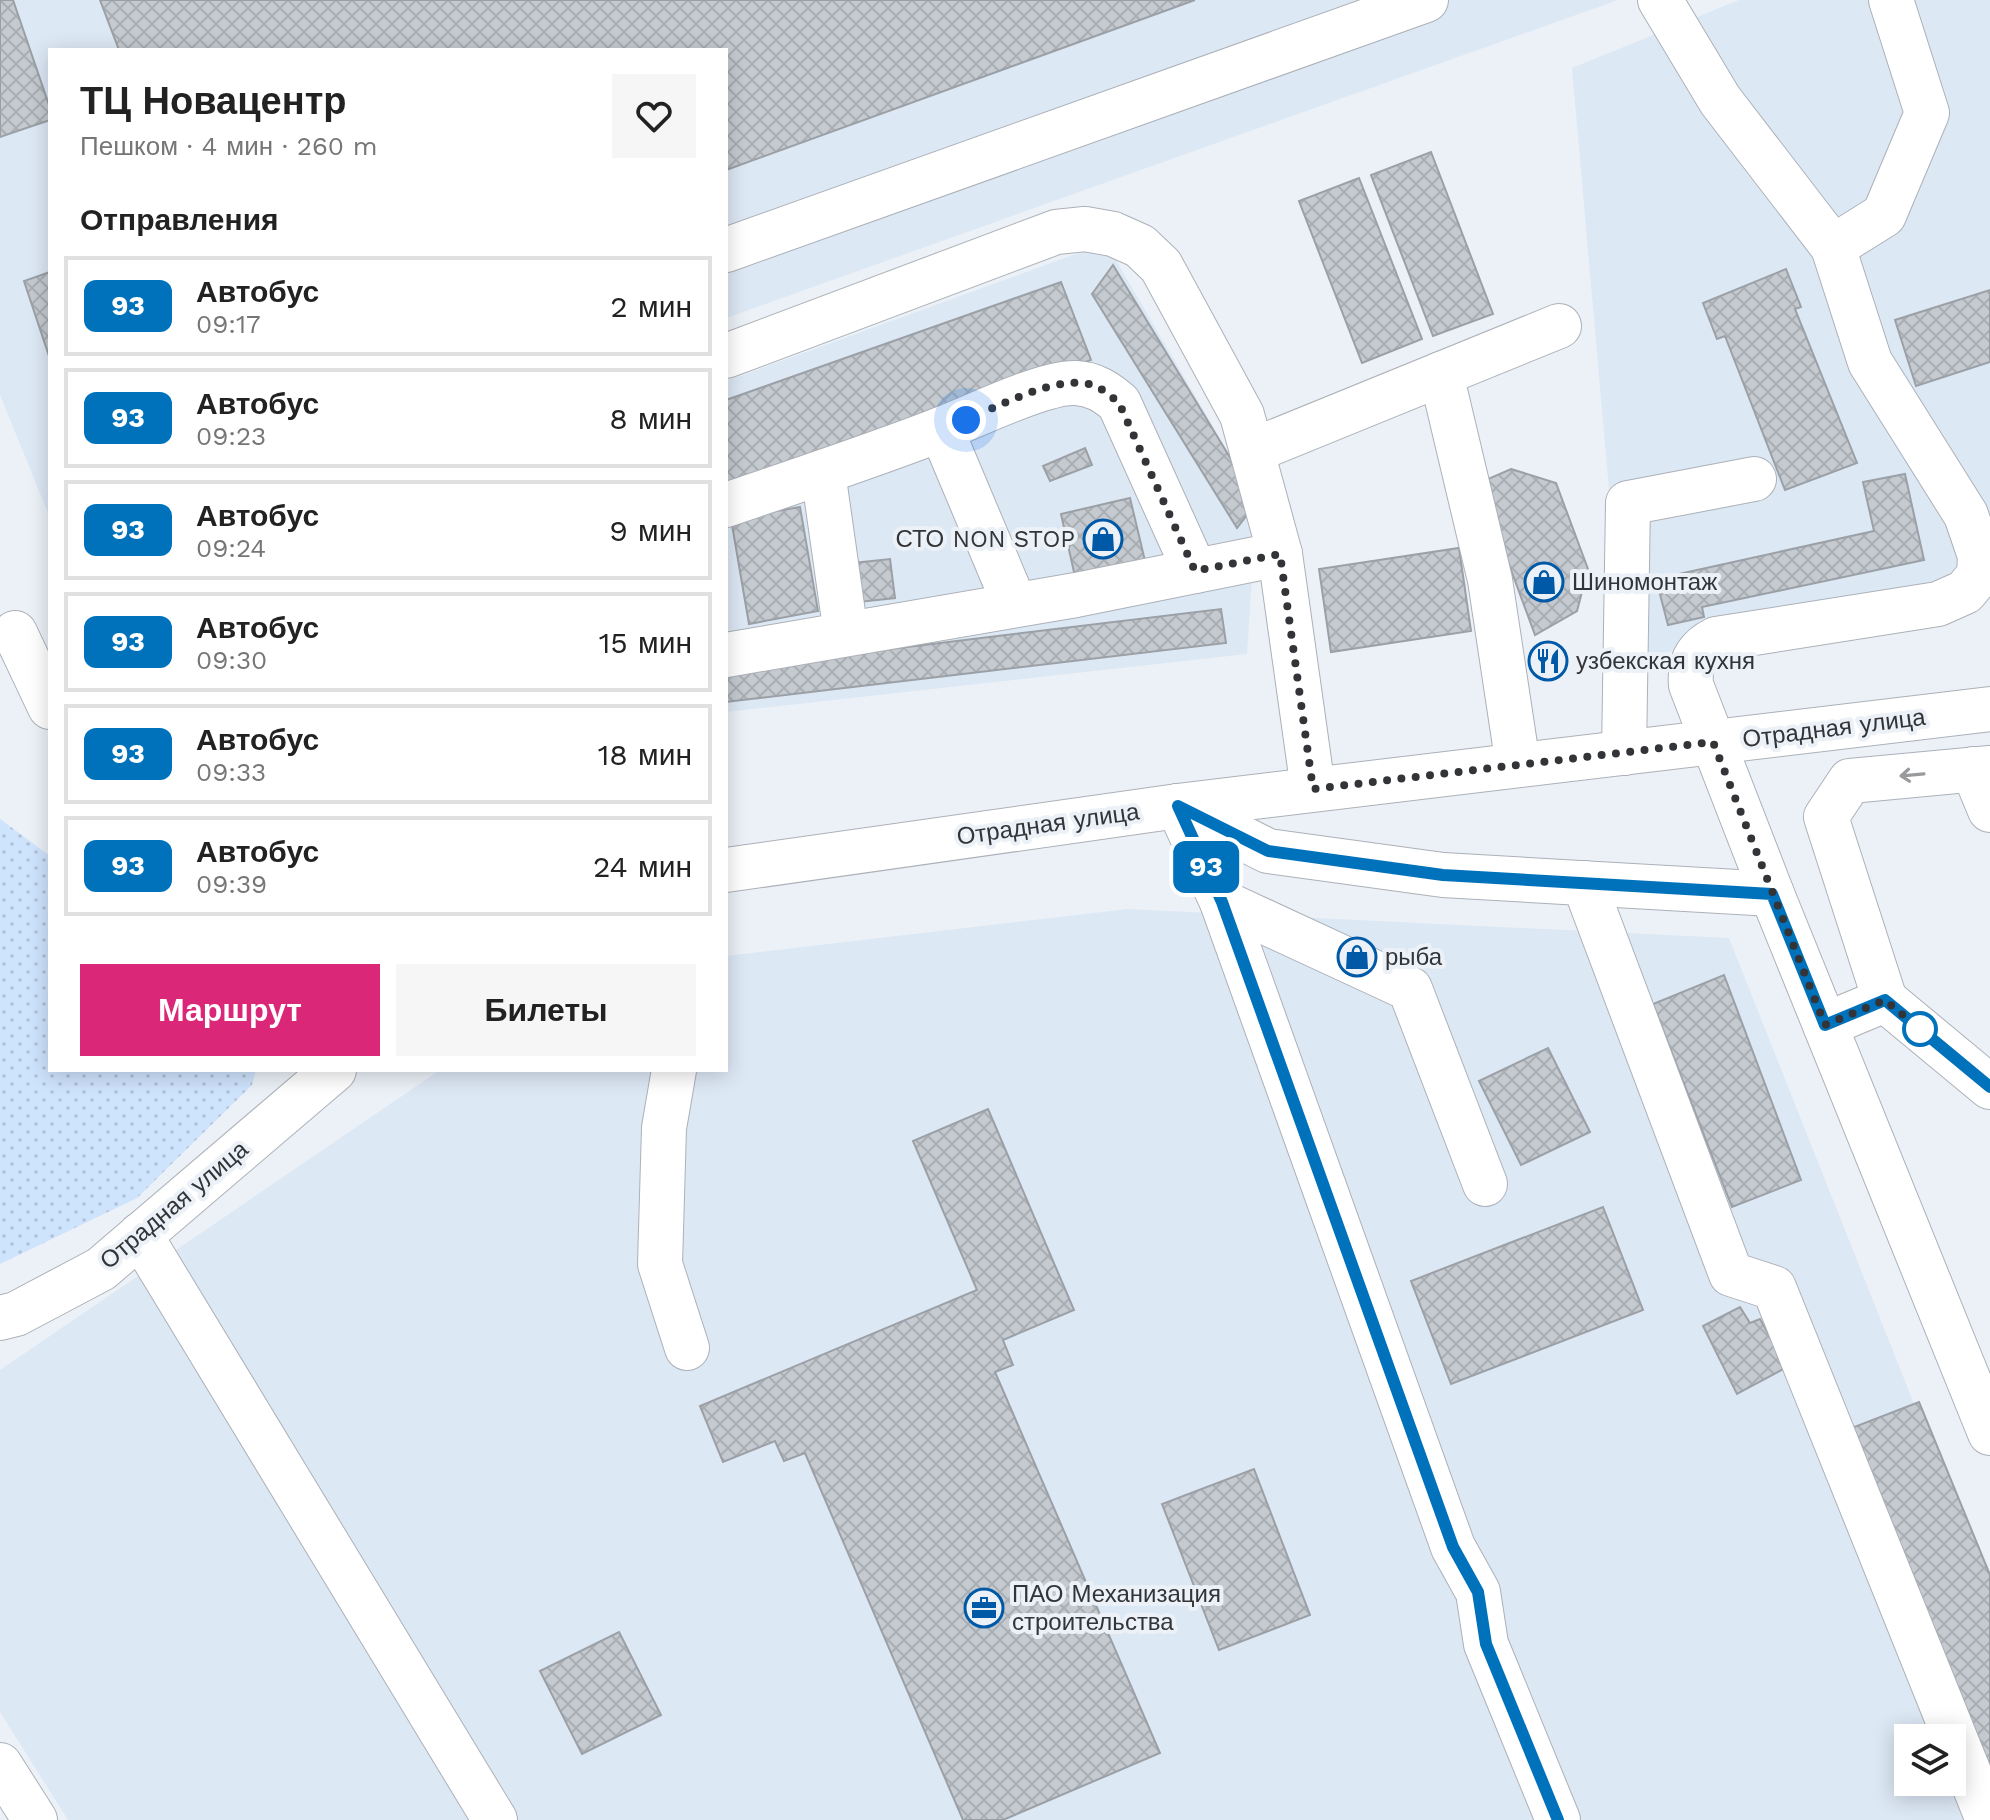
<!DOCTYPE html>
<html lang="ru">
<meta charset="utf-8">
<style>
:root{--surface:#fff;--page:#f6f6f6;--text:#222;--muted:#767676;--line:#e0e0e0;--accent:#db2777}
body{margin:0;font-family:"Work Sans",sans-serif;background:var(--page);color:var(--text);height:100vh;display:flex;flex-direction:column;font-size:30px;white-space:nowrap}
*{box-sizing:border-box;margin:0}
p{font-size:26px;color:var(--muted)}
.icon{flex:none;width:44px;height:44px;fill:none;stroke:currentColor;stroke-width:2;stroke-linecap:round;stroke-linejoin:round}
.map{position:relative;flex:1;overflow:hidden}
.drawer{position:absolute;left:48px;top:48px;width:680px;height:1024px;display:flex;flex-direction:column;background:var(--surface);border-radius:0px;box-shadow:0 4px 20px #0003}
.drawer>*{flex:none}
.badge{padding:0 16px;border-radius:12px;font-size:28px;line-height:52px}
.controls{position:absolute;left:1894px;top:1724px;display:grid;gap:16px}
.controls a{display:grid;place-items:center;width:72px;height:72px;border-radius:0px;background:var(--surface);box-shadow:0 4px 20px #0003;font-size:40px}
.you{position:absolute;width:40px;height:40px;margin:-20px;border:6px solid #fff;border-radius:50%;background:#1a73e8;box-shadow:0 0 0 12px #1a73e833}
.map>.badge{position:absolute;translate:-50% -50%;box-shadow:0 0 0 4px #fff}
h2{padding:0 32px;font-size:30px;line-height:72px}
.round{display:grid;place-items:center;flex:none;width:84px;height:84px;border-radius:0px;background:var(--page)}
.head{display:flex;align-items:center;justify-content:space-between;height:136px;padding:0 32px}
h1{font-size:38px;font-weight:600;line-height:60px}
.button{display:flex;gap:16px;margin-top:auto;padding:16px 32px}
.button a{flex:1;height:92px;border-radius:0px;background:var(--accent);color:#fff;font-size:32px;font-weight:600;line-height:92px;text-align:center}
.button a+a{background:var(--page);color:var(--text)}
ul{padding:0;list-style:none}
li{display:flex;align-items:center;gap:24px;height:100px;margin:0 16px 12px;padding:0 16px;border:4px solid var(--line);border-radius:0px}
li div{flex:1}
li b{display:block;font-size:30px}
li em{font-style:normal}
li .badge{min-width:88px;font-weight:700;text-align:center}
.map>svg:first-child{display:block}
</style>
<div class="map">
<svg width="1990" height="1820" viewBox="0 0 1990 1820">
<defs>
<pattern id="grass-dots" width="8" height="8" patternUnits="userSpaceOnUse" patternTransform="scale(2)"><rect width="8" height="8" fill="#cee3fc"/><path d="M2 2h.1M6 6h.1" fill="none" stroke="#b1c3d9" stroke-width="1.8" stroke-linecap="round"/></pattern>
<pattern id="building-cross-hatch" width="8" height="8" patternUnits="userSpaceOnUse" patternTransform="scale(2)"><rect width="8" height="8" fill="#c4cad0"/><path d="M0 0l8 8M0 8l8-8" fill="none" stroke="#a9aeb3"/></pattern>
</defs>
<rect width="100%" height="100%" fill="#ebf1f7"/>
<g fill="#dde8f5" fill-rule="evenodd">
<polygon points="0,0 1618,0 726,318 726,50 50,50 50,518 0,395"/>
<polygon points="1739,0 1990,0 1990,571 1691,641 1659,657 1624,661 1572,68"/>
<polygon points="1106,243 1257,502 1247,654 726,712 726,381"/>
<path d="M1128,909L1729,938L1990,1595V1820H68L0,1712V1370L440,1070H726V956ZM1908,1738H1952V1782H1908Z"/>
</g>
<polygon fill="url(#grass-dots)" points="0,819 50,856 50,1070 256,1070 252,1085 137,1198 0,1264"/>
<g fill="url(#building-cross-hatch)" stroke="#9ba0a6" stroke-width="2">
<polygon points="0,0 13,0 50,108 50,120 0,137"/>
<polygon points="100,0 1195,0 726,170 726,50 119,50"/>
<polygon points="1431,152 1493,314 1433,336 1371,175"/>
<polygon points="1359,178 1422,339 1362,363 1299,201"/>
<polygon points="1113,265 1257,502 1237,528 1092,294"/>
<polygon points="1786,269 1801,307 1795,309 1857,463 1785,490 1725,336 1717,339 1703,303"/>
<polygon points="50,272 50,359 24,281"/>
<polygon points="1061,282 1091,360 726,487 726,400"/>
<polygon points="1990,290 1990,362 1916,386 1895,320"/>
<polygon points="1085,448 1092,465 1050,481 1043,466"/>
<polygon points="1511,469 1556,483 1588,569 1577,611 1535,635 1479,483"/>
<polygon points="1905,474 1924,560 1702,607 1704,617 1668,625 1656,579 1874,531 1863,482"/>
<polygon points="1130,498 1146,565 1076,581 1061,514"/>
<polygon points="800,507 818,611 749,624 731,519"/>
<polygon points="1459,548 1471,631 1331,652 1319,569"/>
<polygon points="890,559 895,598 859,602 854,563"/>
<polygon points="1221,609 1226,643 726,702 726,669"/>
<polygon points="1724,975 1801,1180 1732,1207 1653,1004"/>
<polygon points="1548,1048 1590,1132 1521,1165 1479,1081"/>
<polygon points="988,1109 1074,1310 1003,1340 1013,1365 995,1372 1160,1753 1003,1820 963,1820 805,1453 784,1461 775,1441 723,1462 700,1406 977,1290 913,1141"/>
<polygon points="1603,1207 1643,1310 1451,1384 1411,1281"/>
<polygon points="1740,1307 1750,1323 1760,1319 1787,1367 1737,1394 1703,1326"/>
<polygon points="1919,1402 1990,1575 1990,1775 1849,1429"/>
<polygon points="1254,1469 1310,1615 1219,1650 1162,1504"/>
<polygon points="619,1632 661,1715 582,1754 540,1671"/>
</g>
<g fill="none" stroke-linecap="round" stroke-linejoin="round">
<g stroke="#acb1b8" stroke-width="46">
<g id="minor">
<polyline points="1660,0 1720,100 1833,247 1884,215 1927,113 1891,0"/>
<path d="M1833,247L1870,362L1966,515L1980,556L1979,575L1965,592L1938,604L1716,639C1696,649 1689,664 1691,685L1772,894L1990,1433"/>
<polyline points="726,250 1426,0"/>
<polyline points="726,356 1056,232 1085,229 1113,234 1140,246 1161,266 1242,415 1280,554 1313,789"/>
<polyline points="1441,374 1490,580 1518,765"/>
<polyline points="941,429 1015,605"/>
<polyline points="1252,451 1559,326"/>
<polyline points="823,472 846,634"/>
<path d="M726,505C799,480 872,456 944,428C975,416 1046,381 1076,383C1094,384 1106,392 1119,403L1195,571"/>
<polyline points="15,633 50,707"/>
<polyline points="726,655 1076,595 1280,554"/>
<polyline points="1624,753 1628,503 1754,479"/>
<polyline points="1973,769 1990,810"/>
<polyline points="1178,806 1222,902 1453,1547 1478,1592 1486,1644 1558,1820"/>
<polyline points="1178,806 1268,851 1443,875 1772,894"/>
<polyline points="1584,883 1731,1274 1774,1288 1988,1820"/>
<polyline points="1222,902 1410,989 1485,1184"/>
<polyline points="1885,1000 1826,817 1850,781 1990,768"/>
<polyline points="1825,1025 1885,1000 1990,1087"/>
<polyline points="674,1070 664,1128 660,1264 687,1348"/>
<polyline points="140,1235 495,1820"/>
<polyline points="0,1765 35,1820"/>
</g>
</g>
<g stroke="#acb1b8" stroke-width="46">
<g id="major">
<polyline points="726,870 1178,806 1990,709"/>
<polyline points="0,1318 16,1314 101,1269 334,1070"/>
</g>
</g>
<use href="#minor" stroke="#fff" stroke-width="44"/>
<use href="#major" stroke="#fff" stroke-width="44"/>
</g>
<defs><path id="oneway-shaft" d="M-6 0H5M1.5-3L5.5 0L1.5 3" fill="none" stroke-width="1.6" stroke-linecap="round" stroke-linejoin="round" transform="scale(2)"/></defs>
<use stroke="#989a9b" href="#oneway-shaft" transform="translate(1912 775) rotate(175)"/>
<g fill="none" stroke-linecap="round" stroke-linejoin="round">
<g stroke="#fff" stroke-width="18">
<polyline id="line" points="1558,1820 1486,1644 1478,1592 1453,1547 1222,902 1178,806 1268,851 1443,875 1772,894 1825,1025 1885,1000 1990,1087"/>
</g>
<use href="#line" stroke="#0072bc" stroke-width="12"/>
<path stroke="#323437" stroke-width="8" stroke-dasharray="0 14.4" d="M966,420C999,406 1058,374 1093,385C1103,389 1111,396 1119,403L1195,571L1280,554L1313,789L1713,742L1825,1025L1885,1000L1927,1035L1920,1029"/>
</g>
<defs>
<g id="shop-ring" transform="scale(2)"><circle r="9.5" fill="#ebf1f7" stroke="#0059a7" stroke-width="1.5"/><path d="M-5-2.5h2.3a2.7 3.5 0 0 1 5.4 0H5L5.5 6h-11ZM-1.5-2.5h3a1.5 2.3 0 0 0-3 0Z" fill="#0059a7"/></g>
<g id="restaurant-ring" transform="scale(2)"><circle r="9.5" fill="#ebf1f7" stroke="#0059a7" stroke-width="1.5"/><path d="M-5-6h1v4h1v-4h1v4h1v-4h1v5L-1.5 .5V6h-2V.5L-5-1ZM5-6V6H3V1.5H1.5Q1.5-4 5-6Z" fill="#0059a7"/></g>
<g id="office-ring" transform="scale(2)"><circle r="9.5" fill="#ebf1f7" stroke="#0059a7" stroke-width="1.5"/><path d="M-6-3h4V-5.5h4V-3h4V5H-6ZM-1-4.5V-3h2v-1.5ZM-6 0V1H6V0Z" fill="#0059a7"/></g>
</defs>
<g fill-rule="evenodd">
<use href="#shop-ring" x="1103" y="539"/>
<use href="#shop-ring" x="1544" y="582"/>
<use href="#restaurant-ring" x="1548" y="661"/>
<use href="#shop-ring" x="1357" y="957"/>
<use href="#office-ring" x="984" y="1608"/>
</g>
<circle fill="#fff" stroke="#0072bc" stroke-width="4" cx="1920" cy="1029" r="16"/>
<g text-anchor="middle" stroke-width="8" stroke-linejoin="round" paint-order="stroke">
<g font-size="24" fill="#323437" stroke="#ebf1f7" text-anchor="start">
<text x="1075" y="547" text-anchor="end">СТО NON STOP</text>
<text x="1572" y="590">Шиномонтаж</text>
<text x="1576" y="669">узбекская кухня</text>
<text x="1385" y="965">рыба</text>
<text x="1012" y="1602">ПАО Механизация<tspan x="1012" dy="28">строительства</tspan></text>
</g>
<g font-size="24" fill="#323437" stroke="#ebf1f7">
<text transform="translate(1834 728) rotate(-7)" y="8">Отрадная улица</text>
<text transform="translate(1048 824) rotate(-8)" y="8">Отрадная улица</text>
<text transform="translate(174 1205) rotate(-40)" y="8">Отрадная улица</text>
</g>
</g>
</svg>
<div class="controls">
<a><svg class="icon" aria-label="layers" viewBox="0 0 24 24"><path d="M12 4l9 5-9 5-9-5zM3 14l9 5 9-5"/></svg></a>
</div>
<div class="you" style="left:966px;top:420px"></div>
<b class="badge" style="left:1206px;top:867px;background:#0072bc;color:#fff">93</b>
<section class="drawer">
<div class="head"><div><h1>ТЦ Новацентр</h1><p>Пешком · 4 мин · 260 m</p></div><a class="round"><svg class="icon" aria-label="heart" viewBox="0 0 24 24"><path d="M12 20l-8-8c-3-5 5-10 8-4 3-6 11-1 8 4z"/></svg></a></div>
<h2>Отправления</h2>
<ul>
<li><span class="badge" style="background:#0072bc;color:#fff">93</span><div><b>Автобус</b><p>09:17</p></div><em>2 мин</em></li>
<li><span class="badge" style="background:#0072bc;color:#fff">93</span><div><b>Автобус</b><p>09:23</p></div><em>8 мин</em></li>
<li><span class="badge" style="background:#0072bc;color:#fff">93</span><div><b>Автобус</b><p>09:24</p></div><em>9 мин</em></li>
<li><span class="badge" style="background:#0072bc;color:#fff">93</span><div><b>Автобус</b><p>09:30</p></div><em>15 мин</em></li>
<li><span class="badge" style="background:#0072bc;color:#fff">93</span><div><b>Автобус</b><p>09:33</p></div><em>18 мин</em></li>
<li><span class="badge" style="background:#0072bc;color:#fff">93</span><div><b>Автобус</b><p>09:39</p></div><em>24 мин</em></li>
</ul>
<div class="button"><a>Маршрут</a><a>Билеты</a></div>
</section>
</div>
